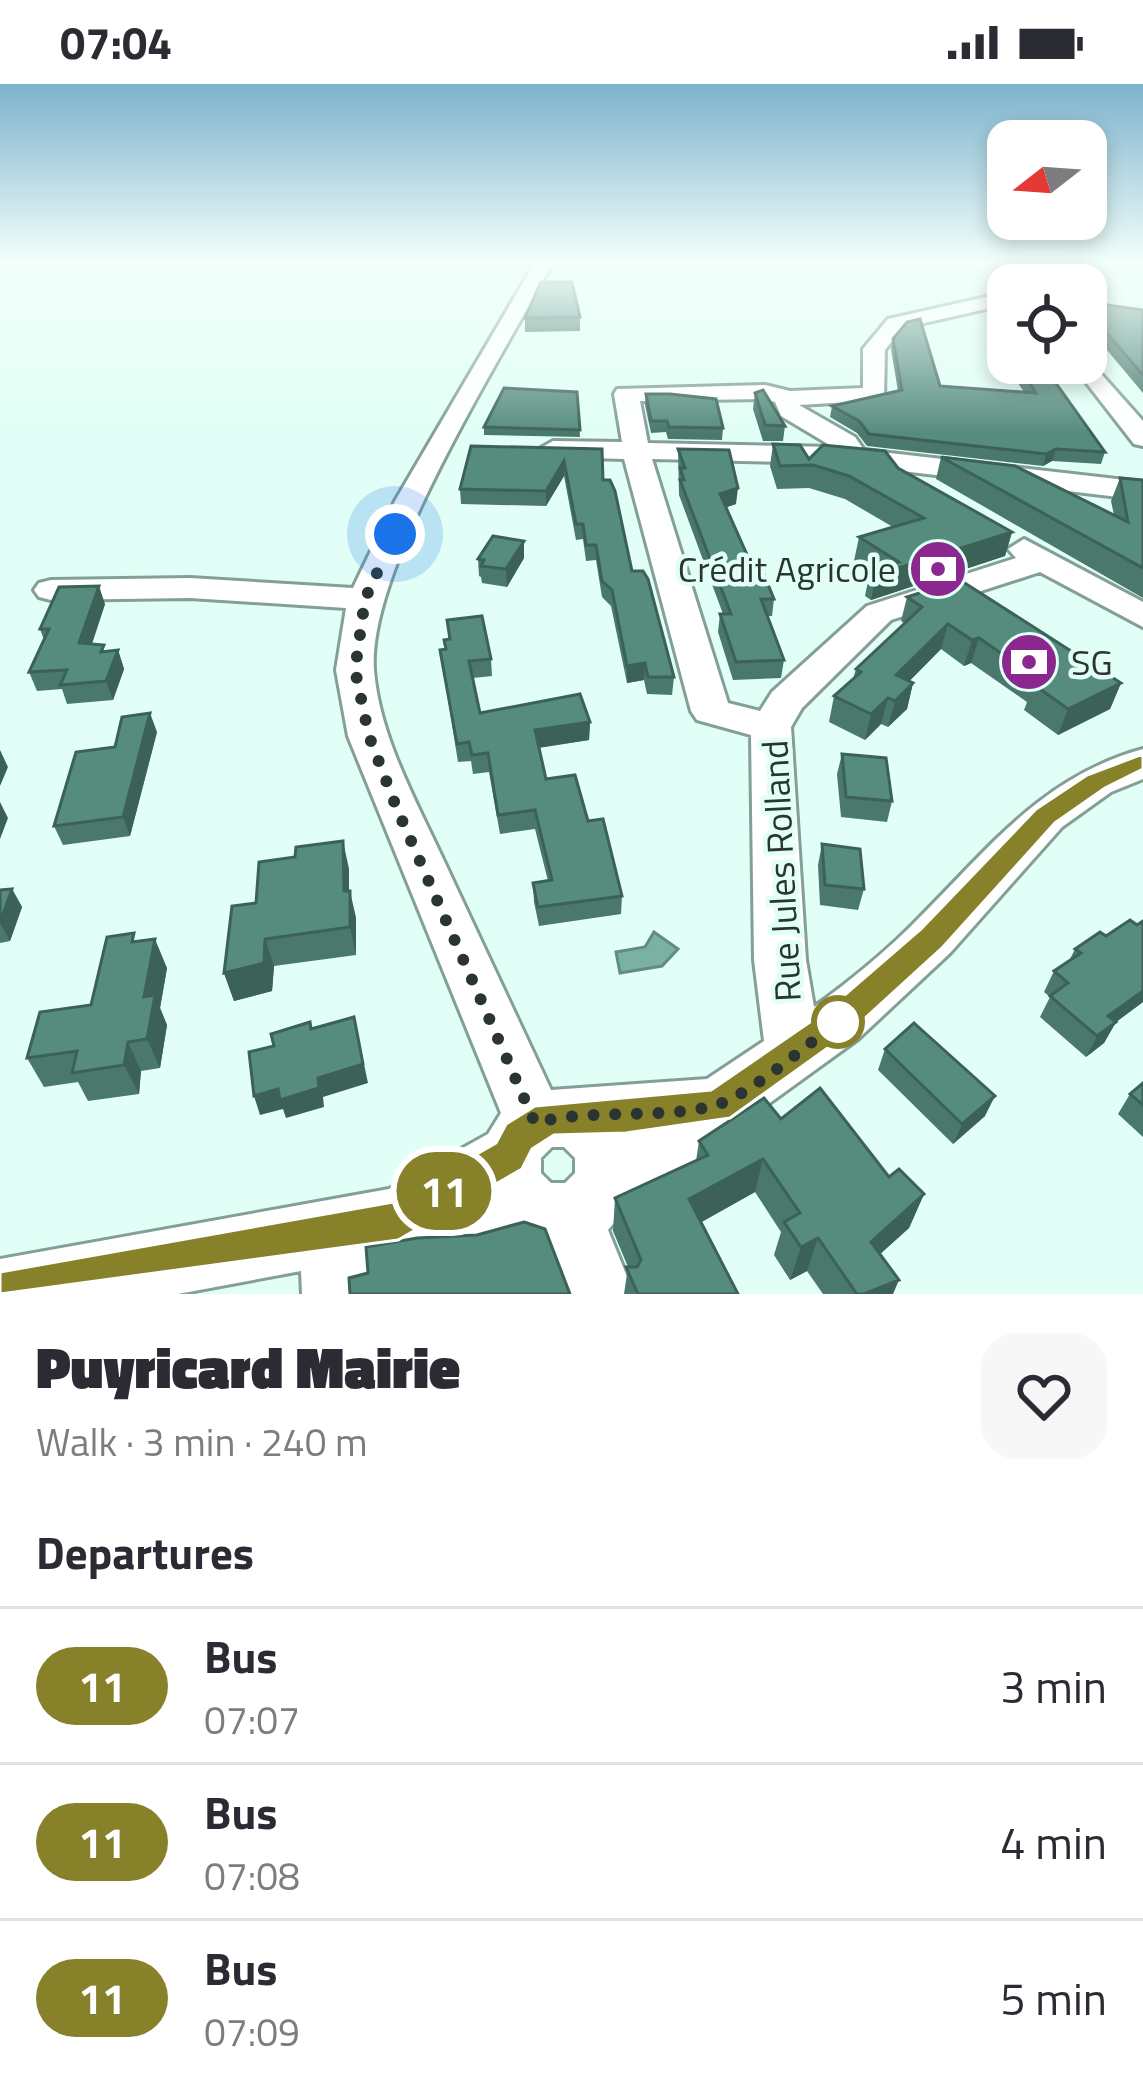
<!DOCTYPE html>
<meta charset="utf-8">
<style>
:root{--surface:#fff;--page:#f7f7f7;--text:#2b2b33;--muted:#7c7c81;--line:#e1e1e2}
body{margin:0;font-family:"Titillium Web",sans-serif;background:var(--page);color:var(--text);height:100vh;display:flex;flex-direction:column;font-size:45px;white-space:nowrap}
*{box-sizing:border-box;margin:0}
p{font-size:39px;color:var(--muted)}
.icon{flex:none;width:66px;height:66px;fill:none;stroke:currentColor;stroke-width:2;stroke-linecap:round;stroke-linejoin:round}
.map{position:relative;height:1210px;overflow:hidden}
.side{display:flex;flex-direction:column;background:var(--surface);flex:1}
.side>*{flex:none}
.badge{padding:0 24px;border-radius:39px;font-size:42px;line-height:78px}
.needle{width:78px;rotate:253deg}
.fabs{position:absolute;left:987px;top:36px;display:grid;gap:24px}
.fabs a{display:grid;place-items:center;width:120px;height:120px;border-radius:24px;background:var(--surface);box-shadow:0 6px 18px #0003;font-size:60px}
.you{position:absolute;width:60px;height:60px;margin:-30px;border:9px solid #fff;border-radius:50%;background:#1a73e8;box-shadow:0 0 0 18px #1a73e833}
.map>.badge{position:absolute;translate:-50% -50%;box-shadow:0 0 0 6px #fff}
h2{padding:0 36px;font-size:45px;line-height:108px}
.round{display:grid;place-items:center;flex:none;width:126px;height:126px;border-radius:36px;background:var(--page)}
.overview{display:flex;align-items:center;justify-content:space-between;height:204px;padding:0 36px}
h1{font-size:57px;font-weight:800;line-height:90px}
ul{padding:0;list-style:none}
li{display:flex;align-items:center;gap:36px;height:156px;padding:0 36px;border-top:3px solid var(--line)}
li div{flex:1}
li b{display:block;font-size:45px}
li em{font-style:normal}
li .badge{min-width:132px;font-weight:700;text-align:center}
.status{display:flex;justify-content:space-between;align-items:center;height:84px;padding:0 60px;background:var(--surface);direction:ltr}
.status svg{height:33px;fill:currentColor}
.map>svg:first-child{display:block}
</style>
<div class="status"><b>07:04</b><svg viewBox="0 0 49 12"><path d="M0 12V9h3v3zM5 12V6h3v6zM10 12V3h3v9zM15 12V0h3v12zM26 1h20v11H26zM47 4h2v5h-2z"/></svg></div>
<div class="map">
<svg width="1143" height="1210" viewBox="0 0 1143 1210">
<rect width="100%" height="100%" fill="#e1fff6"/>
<polygon fill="#7ab1a2" stroke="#628c80" stroke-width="3" points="654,848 678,865 662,882 620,889 616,868 645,863"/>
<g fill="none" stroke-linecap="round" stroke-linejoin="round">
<g stroke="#839f97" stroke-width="6">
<g id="minor">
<path d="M534,180H552C501,275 367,485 374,586C379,651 416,717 443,775C479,852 515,929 551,1006L707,995L764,957L754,876L751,651L697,636L691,627L624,375L553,373L539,365L553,357L622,358L614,310L617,305L765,301L790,307L863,304V265L888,235L1008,208V220L902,244L885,266L884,316L799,321L855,353L864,366L1143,398V416L836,379L652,375L728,619L760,627L772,608L867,522L1016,474L1008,465L1024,455L1143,518V543L1040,488L891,536L802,624L791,643L806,876L814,923C850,897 888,866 919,834C990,763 1042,693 1143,665V695L1111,708L1062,743L950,869L858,955L738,1042L681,1095L624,1127L608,1146L634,1210H566L549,1163L526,1155L463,1168L367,1174L370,1210H302L301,1187L178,1210H0V1175L389,1105L488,1050L501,1029L348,652L336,586L346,524L190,514L51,516L39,513L34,506L39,499L51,496L190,494L353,504L395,417ZM765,315L775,318L781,332L833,363L648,359L640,317ZM552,1063H564L575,1074V1089L565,1099H551L541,1089V1074Z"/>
<polygon points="1086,273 1143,337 1143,362 1134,360 1071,279 1086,279"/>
</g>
</g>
<use href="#minor" fill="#fff" fill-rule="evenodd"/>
</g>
<g fill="#4a786c">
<polygon points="1086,218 1143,226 1143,309 1086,241"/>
<polygon points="580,233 580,247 525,248 525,234"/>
<polygon points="893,255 940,302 1024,308 1014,293 1018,282 1105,368 1101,380 1052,377 1043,382 867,362 857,349 830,333 832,322 898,307 891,265"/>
<polygon points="577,308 580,353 484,351 484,343"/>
<polygon points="755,309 785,342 783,357 763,357 753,325"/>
<polygon points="646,310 723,344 722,356 668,355 666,348 651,349 645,321"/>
<polygon points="773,360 809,375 898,384 1012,448 1005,472 871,516 865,512 870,487 854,477 859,453 893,443 845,415 809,404 777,405 770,382"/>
<polygon points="602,365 603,396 632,487 674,593 672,611 647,610 644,596 627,599 611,522 602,513 596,476 586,477 583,455 576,456 564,392 546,422 461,420 460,405"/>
<polygon points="678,365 736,420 726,423 749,475 774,515 772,532 767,532 784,576 781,594 733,596 718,548 720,530 723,530 679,411"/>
<polygon points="941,373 1114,431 1111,417 1120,394 1143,396 1143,514 936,395"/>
<polygon points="524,474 507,503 482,499 481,493 479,492 478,475"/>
<polygon points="907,513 1121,599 1110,625 1058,651 1024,626 1027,618 971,579 964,582 941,565 909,597 913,599 907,625 888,643 881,640 865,656 829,638 834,612 853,595 856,585 904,539 901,537"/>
<polygon points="105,520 92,560 106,567 118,566 124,585 113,616 67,620 62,605 37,607 29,588 44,556 40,545"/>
<polygon points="447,536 491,575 492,592 473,594 480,629 590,638 589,656 539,664 546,695 588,737 622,812 621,830 539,842 534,818 533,799 548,797 535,745 500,750 489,688 473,690 471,677 458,678 440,566 445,565 449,555"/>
<polygon points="157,648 130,752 63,761 54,742 115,663"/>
<polygon points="842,670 892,717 887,738 841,733 837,690"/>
<polygon points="822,760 864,805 858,826 820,821 818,781"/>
<polygon points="349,785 349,807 356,834 356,871 274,882 272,907 234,917 224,889"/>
<polygon points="12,805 22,823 10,857 0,859 0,806"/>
<polygon points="1143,837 1143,918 1116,938 1104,959 1086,973 1040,933 1050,913 1044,908 1054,887 1069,877 1075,865 1137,841"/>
<polygon points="137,857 167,884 160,924 167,941 160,984 141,987 139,1010 88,1017 78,998 44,1003 27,974 91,921"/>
<polygon points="885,965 985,1032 953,1060 878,986"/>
<polygon points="1143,999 1143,1053 1118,1030 1130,1010"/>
<polygon points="781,1035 924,1110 909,1144 880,1170 893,1210 823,1210 807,1187 790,1196 774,1171 781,1148 755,1108 701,1138 738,1210 624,1210 628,1183 613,1147 615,1114 696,1077 699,1057"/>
</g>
<g fill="#3c6258">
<polygon points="1056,365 1052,377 1043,382 1046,370"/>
<polygon points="564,377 564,392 546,422 546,407"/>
<polygon points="738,404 736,420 719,426 720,410"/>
<polygon points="1012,448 1005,472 871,516 876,491"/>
<polygon points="524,457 524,474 507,503 506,485"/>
<polygon points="99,502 105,520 86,577 79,559"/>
<polygon points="948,540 941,565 890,617 896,591"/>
<polygon points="979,554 971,579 964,582 972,556"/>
<polygon points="118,566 124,585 113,616 106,597"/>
<polygon points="645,579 644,596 627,599 627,582"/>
<polygon points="913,599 907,625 888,643 895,617"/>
<polygon points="1121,599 1110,625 1058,651 1068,625"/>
<polygon points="888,614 881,640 865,656 871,630"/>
<polygon points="150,629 157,648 130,752 123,733"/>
<polygon points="590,638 589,656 535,664 535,646"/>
<polygon points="0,666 8,683 0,702"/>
<polygon points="0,718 8,734 0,755"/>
<polygon points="343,757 349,785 349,835 344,807"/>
<polygon points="12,805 22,823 10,857 0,839"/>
<polygon points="350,807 356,834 356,871 350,843"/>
<polygon points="155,855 167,884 160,924 167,941 160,984 147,955 144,913"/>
<polygon points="265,855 274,882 272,907 234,917 224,889"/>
<polygon points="1143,907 1143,918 1116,938 1104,959 1086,973 1108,932"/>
<polygon points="354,933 368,999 323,1013 324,1023 286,1034 283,1025 260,1031 254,1012 318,994"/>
<polygon points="128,958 141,987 139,1010 124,981"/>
<polygon points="995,1012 985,1032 953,1060 962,1040"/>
<polygon points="763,1075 755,1108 684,1148 689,1115"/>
<polygon points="924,1110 909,1144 858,1190 871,1158"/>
<polygon points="818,1154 807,1187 790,1196 801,1163"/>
<polygon points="899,1196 893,1210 864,1210"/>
</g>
<g fill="#568c7e" stroke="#3c6258" stroke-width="3">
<polygon points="541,198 572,198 580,233 525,234"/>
<polygon points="1086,218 1143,226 1143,291 1086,225"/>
<polygon points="920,235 940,302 1036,309 1018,282 1045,284 1105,368 1056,365 1046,370 869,350 859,337 832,322 902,306 893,255 907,238"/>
<polygon points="504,304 577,308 580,346 484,343"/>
<polygon points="763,306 785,342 765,341 755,309"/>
<polygon points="646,310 670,310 716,315 723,344 669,343 667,337 651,337"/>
<polygon points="773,360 800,361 809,375 823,361 885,367 898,384 1012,448 876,491 870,487 899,478 859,453 924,434 849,392 813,381 780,382"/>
<polygon points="471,362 602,365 603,396 610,396 615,407 632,487 643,487 648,495 674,593 648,593 645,579 627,582 612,506 602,497 596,461 586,461 583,440 576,440 564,377 546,407 460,405"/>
<polygon points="678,365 729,366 738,404 720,410 749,475 758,476 774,515 761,515 784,576 736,578 720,530 731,530 680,396 684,396 680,384 685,384"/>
<polygon points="941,373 1015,382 1128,438 1120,394 1143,396 1143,484"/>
<polygon points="493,452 524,457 506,485 481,482 484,476 478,475"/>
<polygon points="960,496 1121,599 1068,625 1033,600 1041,597 979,554 972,556 948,540 896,591 913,599 895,617 888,614 871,630 834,612 861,588 856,585 922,523 907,513"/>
<polygon points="99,502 79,559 104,561 101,568 118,566 106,597 60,601 67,586 29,588 49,545 40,545 59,503"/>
<polygon points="482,532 491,575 469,577 480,629 580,610 590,638 535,646 546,695 575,691 588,737 603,735 622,812 538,823 533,799 552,796 535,726 498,731 488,669 472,671 469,658 457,660 440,566 446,565 444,556 450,555 447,536"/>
<polygon points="150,629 123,733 54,742 76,668 115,663 122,633"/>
<polygon points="842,670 886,674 892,717 846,713"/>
<polygon points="343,757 344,807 350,807 350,843 265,855 264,879 224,889 232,822 256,819 259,778 295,773 296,763"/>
<polygon points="822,760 860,765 864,805 825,801"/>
<polygon points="12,805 0,839 0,806"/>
<polygon points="1130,836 1137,841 1143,837 1143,907 1108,932 1116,938 1097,952 1050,912 1068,899 1054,887 1081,869 1075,865 1100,848 1106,852"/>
<polygon points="134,849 132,858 155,855 144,913 155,911 147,955 128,958 124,981 72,989 77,967 27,974 40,928 91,921 107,853"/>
<polygon points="354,933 363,980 318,994 319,1004 280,1016 278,1005 254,1012 249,968 274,962 271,950 310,938 311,945"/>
<polygon points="914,939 995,1012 962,1040 885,965"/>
<polygon points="1143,999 1143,1021 1130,1010"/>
<polygon points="820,1004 889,1093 899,1085 924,1110 871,1158 899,1196 864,1210 857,1210 818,1154 801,1163 784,1138 800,1129 763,1075 689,1115 738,1210 638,1210 626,1183 637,1183 641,1176 615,1114 708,1071 699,1057 764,1014 781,1035"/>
<polygon points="524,1138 545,1145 570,1210 350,1210 349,1194 368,1189 366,1163 417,1154 477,1151"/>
</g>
<linearGradient id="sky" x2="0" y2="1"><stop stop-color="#7cb3cc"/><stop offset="0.51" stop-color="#f2fffb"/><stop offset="1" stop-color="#f2fffb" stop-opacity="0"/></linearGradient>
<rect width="1143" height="350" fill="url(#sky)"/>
<polygon fill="#87812a" stroke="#fff" stroke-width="3" points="1143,670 1143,685 1105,704 1055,739 943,863 850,948 730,1034 626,1049 554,1051 532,1065 522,1085 398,1156 0,1210 0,1188 393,1118 496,1059 506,1040 535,1022 711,1006 826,927 921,845 1036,725 1087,691"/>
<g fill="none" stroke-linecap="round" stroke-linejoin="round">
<path stroke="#2a3532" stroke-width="12" stroke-dasharray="0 21.6" d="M395,450L365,515L355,586L369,652L397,725L535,1039C589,1024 657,1036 713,1022C745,1015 809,959 838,938"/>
</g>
<defs>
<g id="bank-disc" transform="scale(3)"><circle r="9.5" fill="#8b2890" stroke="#e1fff6"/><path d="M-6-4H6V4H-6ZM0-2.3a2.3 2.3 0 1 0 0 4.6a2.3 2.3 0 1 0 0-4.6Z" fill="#fff"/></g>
</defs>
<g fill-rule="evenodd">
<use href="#bank-disc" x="938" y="485"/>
<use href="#bank-disc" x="1029" y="578"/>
</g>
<circle fill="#fff" stroke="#87812a" stroke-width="6" cx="838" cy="938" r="24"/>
<g text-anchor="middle" stroke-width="9" stroke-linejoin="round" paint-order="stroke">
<g font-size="36" fill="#2a3532" stroke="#e1fff6" text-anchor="end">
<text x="896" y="498">Crédit Agricole</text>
<text x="1071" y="591" text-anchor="start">SG</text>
</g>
<g font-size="36" fill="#2a3532" stroke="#e1fff6">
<text transform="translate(781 787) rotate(-93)" y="13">Rue Jules Rolland</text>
</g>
</g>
</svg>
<div class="fabs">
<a><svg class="needle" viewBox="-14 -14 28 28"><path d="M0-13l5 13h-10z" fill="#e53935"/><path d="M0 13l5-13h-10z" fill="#7c7c81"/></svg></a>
<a><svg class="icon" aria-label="locate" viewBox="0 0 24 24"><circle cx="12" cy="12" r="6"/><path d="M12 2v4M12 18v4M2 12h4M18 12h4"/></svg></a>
</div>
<div class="you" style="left:395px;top:450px"></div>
<b class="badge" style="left:444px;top:1107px;background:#87812a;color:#fff">11</b>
</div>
<section class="side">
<div class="overview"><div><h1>Puyricard Mairie</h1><p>Walk · 3 min · 240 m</p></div><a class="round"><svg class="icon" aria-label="heart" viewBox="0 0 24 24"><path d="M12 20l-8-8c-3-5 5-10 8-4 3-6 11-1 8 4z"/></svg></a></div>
<h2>Departures</h2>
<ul>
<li><span class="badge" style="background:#87812a;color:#fff">11</span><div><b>Bus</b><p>07:07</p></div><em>3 min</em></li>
<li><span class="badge" style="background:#87812a;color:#fff">11</span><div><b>Bus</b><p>07:08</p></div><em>4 min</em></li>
<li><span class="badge" style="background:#87812a;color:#fff">11</span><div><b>Bus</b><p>07:09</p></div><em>5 min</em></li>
</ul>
</section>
